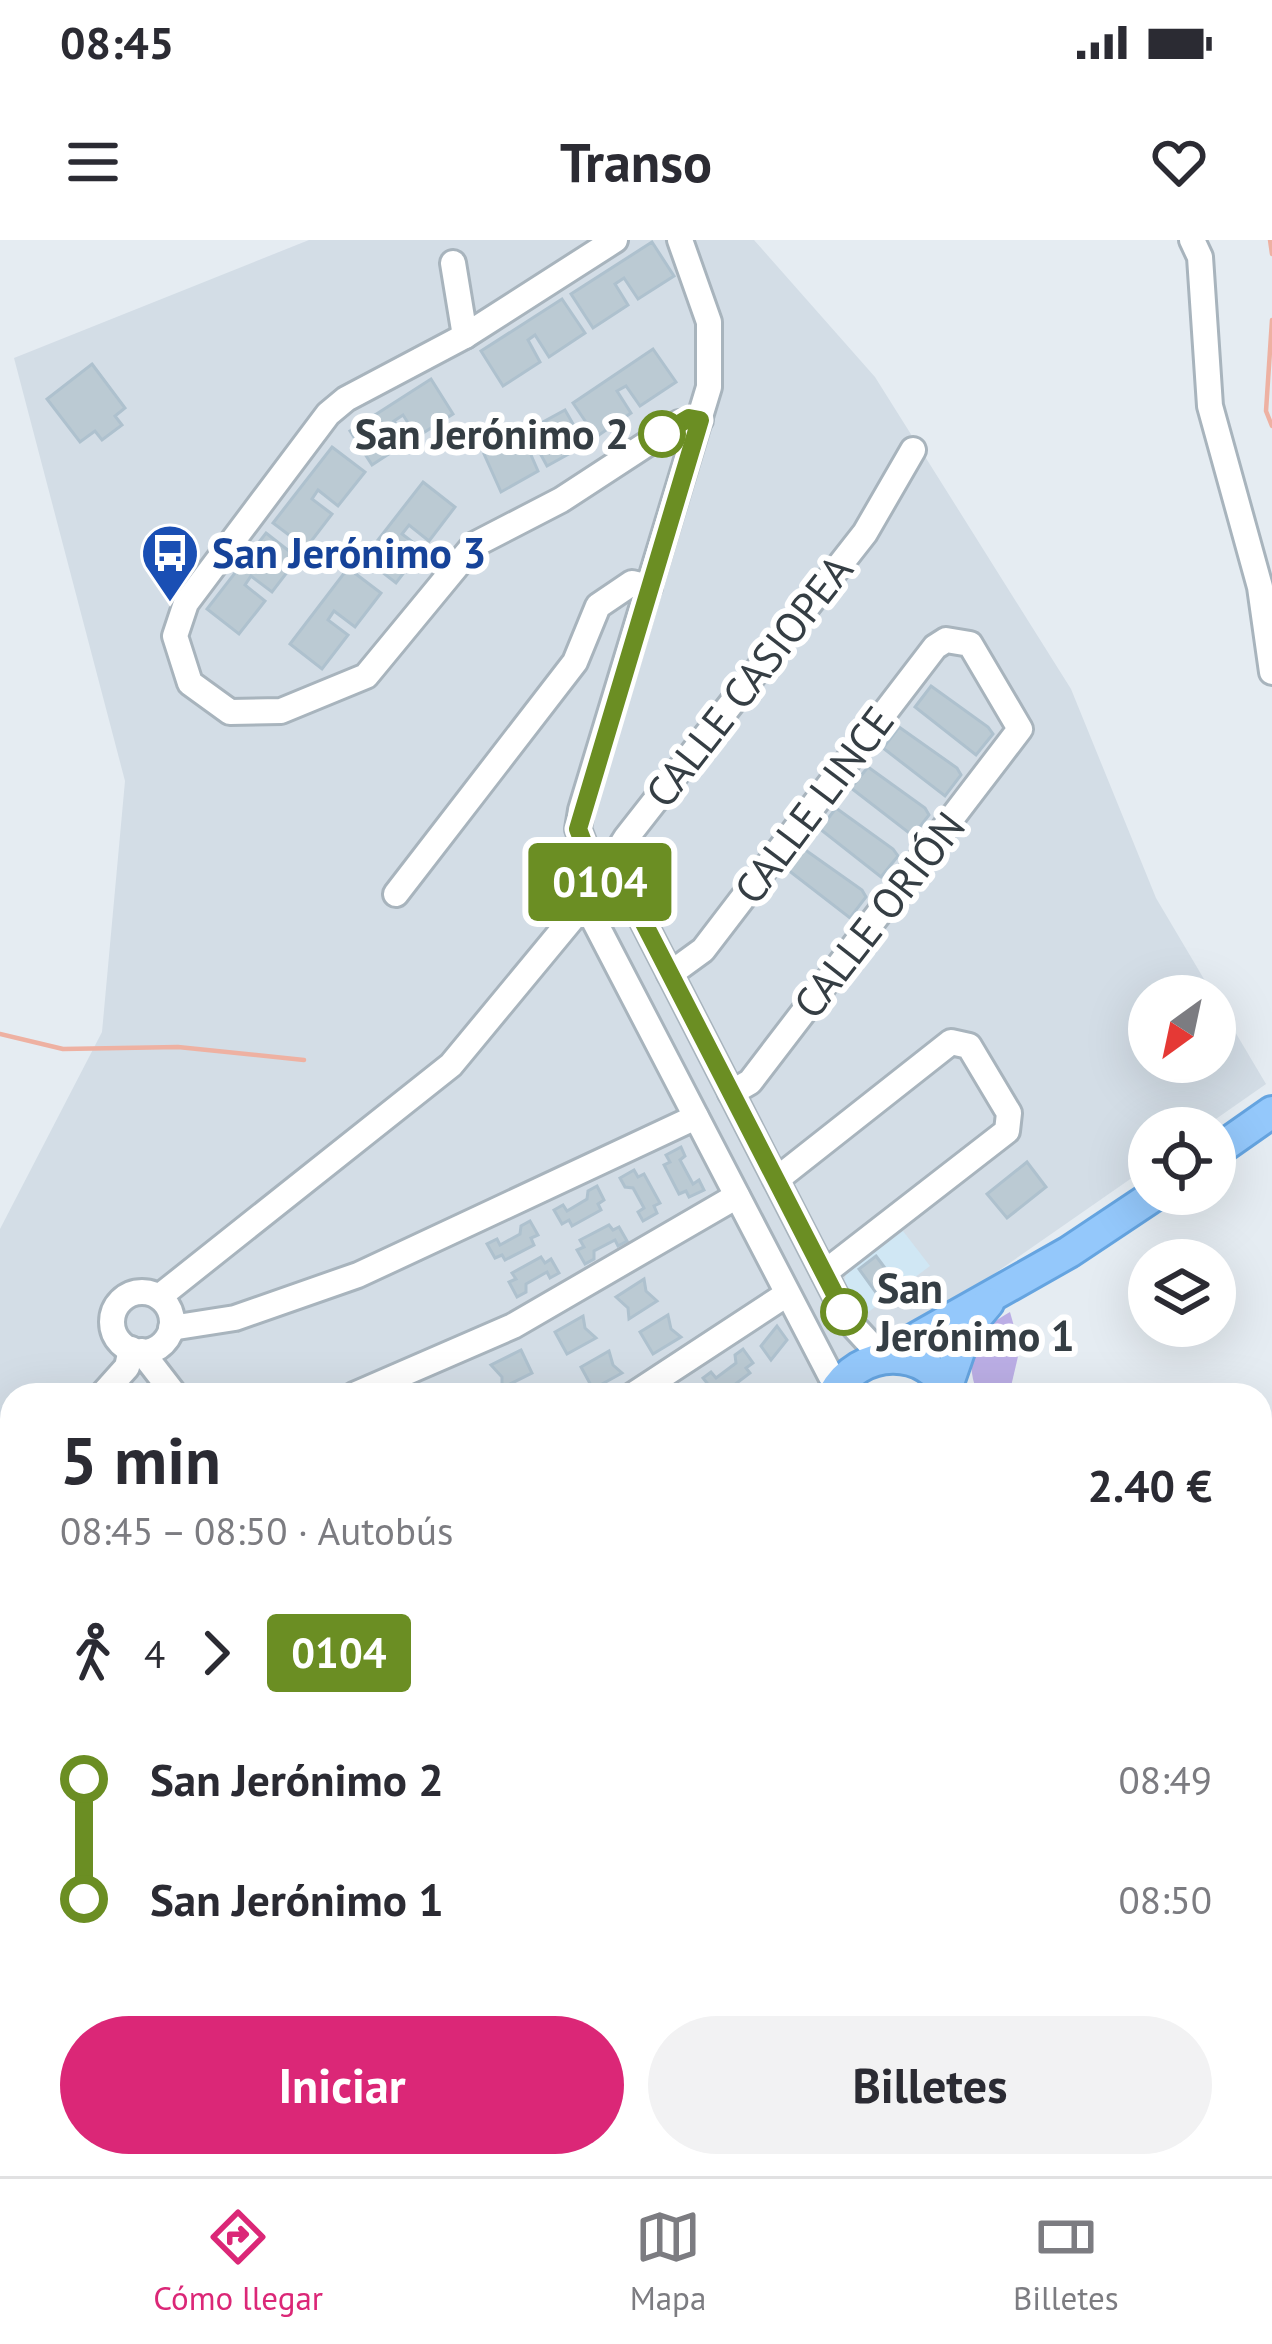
<!DOCTYPE html>
<html lang="es">
<meta charset="utf-8">
<style>
:root{--surface:#fff;--page:#f2f2f3;--text:#2b2b33;--muted:#7c7c81;--line:#e1e1e2;--accent:#db2777}
body{margin:0;font-family:"PT Sans",sans-serif;background:var(--page);color:var(--text);height:100vh;display:flex;flex-direction:column;font-size:45px;white-space:nowrap}
*{box-sizing:border-box;margin:0}
p{font-size:39px;color:var(--muted)}
.icon{flex:none;width:66px;height:66px;fill:none;stroke:currentColor;stroke-width:2;stroke-linecap:round;stroke-linejoin:round}
.map{position:relative;flex:1;overflow:hidden}
.sheet{position:absolute;left:0px;top:1143px;width:1272px;height:795px;display:flex;flex-direction:column;background:var(--surface);border-radius:36px 36px 0 0;box-shadow:0 12px 48px #0002}
.sheet>*{flex:none}
.badge{padding:0 24px;border-radius:9px;font-size:42px;line-height:78px}
.needle{width:78px;rotate:213deg}
.fabs{position:absolute;left:1128px;top:735px;display:grid;gap:24px}
.fabs a{display:grid;place-items:center;width:108px;height:108px;border-radius:50%;background:var(--surface);box-shadow:0 12px 48px #0002;font-size:60px}
.map>.badge{position:absolute;translate:-50% -50%;box-shadow:0 0 0 6px #fff}
.legs{display:flex;align-items:center;gap:18px;height:132px;padding:0 60px;font-size:39px}
.legs p{margin-inline-start:auto}
.headline{display:flex;align-items:center;justify-content:space-between;height:204px;padding:0 60px}
h1{font-size:66px;font-weight:600;line-height:90px}
.primary-button{display:flex;gap:24px;margin-top:auto;padding:24px 60px}
.primary-button a{flex:1;height:138px;border-radius:72px;background:var(--accent);color:#fff;font-size:48px;font-weight:600;line-height:138px;text-align:center}
.primary-button a+a{background:var(--page);color:var(--text)}
ul{padding:0 60px;list-style:none}
li{display:flex;align-items:center;gap:42px;height:120px;font-size:45px}
li i{display:grid;place-items:center;width:18px;height:100%;margin:0 15px;background:currentColor}
li i::after{content:'';width:30px;height:30px;margin:-15px;border:9px solid;border-radius:50%;background:var(--surface)}
li p{margin-inline-start:auto}
li:first-child i{background:linear-gradient(#0000 50%,currentColor 0)}
li:last-child i{background:linear-gradient(currentColor 50%,#0000 0)}
.status{display:flex;justify-content:space-between;align-items:center;height:84px;padding:0 60px;background:var(--surface);direction:ltr}
.status svg{height:33px;fill:currentColor}
header{display:flex;justify-content:space-between;align-items:center;height:156px;padding:0 60px;background:var(--surface);font-size:54px;font-weight:600}
.tabs{display:flex;justify-content:space-around;align-items:center;height:168px;border-top:3px solid var(--line);background:var(--surface);font-size:33px;color:var(--muted)}
.tabs a{display:grid;justify-items:center;gap:6px}
.tabs .active{color:var(--accent)}
.map>svg:first-child{display:block}
</style>
<div class="status"><b>08:45</b><svg viewBox="0 0 49 12"><path d="M0 12V9h3v3zM5 12V6h3v6zM10 12V3h3v9zM15 12V0h3v12zM26 1h20v11H26zM47 4h2v5h-2z"/></svg></div>
<header><svg class="icon" aria-label="menu" viewBox="0 0 24 24"><path d="M4 6h16M4 12h16M4 18h16"/></svg>Transo<svg class="icon" aria-label="heart" viewBox="0 0 24 24"><path d="M12 20l-8-8c-3-5 5-10 8-4 3-6 11-1 8 4z"/></svg></header>
<div class="map">
<svg width="1272" height="1936" viewBox="0 0 1272 1936">
<rect width="100%" height="100%" fill="#e5ecf2"/>
<polygon fill="#d3dde6" points="309,0 754,0 875,137 1071,449 1156,658 1214,756 1149,756 1149,822 1215,822 1215,758 1266,844 1203,888 1149,888 1149,926 820,1155 12,1155 12,1243 0,1235 0,989 102,792 125,541 14,118"/>
<polygon fill="#d0e7f4" points="903,991 930,1026 863,1076 843,1046 846,1033"/>
<path fill="#bbaee5" d="M1010,1072L1020,1108L1009,1155H978C963,1117 973,1092 1010,1072Z"/>
<g fill="none" stroke-linecap="round" stroke-linejoin="round">
<g stroke="#eeb1a2" stroke-width="4.5">
<polyline points="1270,0 1272,14"/>
<polyline points="1272,80 1266,171 1272,186"/>
<polyline points="0,794 63,809 178,807 304,820"/>
</g>
</g>
<g fill="#bbcad3" stroke="#aec1ce" stroke-width="3">
<polygon points="652,2 674,36 638,59 624,38 615,44 628,65 593,88 571,54"/>
<polygon points="562,59 585,93 549,117 535,95 528,100 540,122 503,146 481,111"/>
<polygon points="653,109 676,142 640,166 626,146 617,151 631,173 596,197 573,163"/>
<polygon points="92,124 125,168 115,176 122,185 102,200 95,191 80,202 47,159"/>
<polygon points="431,139 453,174 417,197 403,175 394,181 407,202 372,225 350,191"/>
<polygon points="565,170 585,205 547,226 535,204 528,208 538,231 501,252 484,214"/>
<polygon points="332,207 365,232 338,266 318,250 312,259 332,274 306,308 273,283"/>
<polygon points="423,242 455,267 429,301 409,285 402,294 422,309 396,343 364,318"/>
<polygon points="266,293 298,318 272,352 251,336 245,345 265,361 239,394 207,369"/>
<polygon points="348,328 381,353 355,387 334,371 328,380 348,395 322,429 290,404"/>
<polygon points="931,446 988,487 993,494 976,515 915,467"/>
<polygon points="899,487 957,528 961,535 945,556 883,508"/>
<polygon points="868,527 925,568 929,575 913,596 851,548"/>
<polygon points="836,568 893,609 898,616 881,637 820,589"/>
<polygon points="804,609 862,650 866,657 850,678 788,630"/>
<polygon points="681,907 685,916 680,920 693,944 699,940 704,950 689,957 686,951 679,954 664,925 670,922 666,915"/>
<polygon points="1027,922 1046,947 1007,978 987,954"/>
<polygon points="634,930 638,937 644,934 660,963 654,966 657,973 643,981 638,972 644,968 633,948 625,947 620,938"/>
<polygon points="597,946 604,960 598,964 601,970 572,986 569,980 562,984 554,970 563,965 567,971 587,959 588,951"/>
<polygon points="530,981 538,995 531,998 534,1005 505,1020 502,1015 495,1018 487,1004 497,999 500,1005 520,994 521,986"/>
<polygon points="609,985 613,990 619,987 627,1001 618,1006 615,1000 594,1011 594,1019 585,1024 577,1010 584,1007 580,1000"/>
<polygon points="876,1016 900,1048 882,1061 859,1029"/>
<polygon points="541,1017 545,1023 551,1019 559,1033 550,1038 547,1032 526,1044 526,1052 517,1057 509,1042 516,1039 512,1033"/>
<polygon points="644,1039 646,1051 657,1061 629,1079 628,1068 616,1057"/>
<polygon points="668,1075 671,1089 681,1097 653,1114 640,1092"/>
<polygon points="583,1076 585,1088 596,1098 567,1114 555,1092"/>
<polygon points="777,1086 787,1100 771,1120 761,1106"/>
<polygon points="743,1109 753,1123 746,1128 750,1133 725,1152 721,1147 714,1152 703,1138 711,1132 716,1138 736,1123 735,1115"/>
<polygon points="521,1110 532,1133 502,1148 502,1137 491,1125"/>
<polygon points="609,1111 613,1125 622,1133 593,1149 581,1127"/>
<polygon points="0,1747 12,1756 12,1776 1,1791"/>
</g>
<g fill="none" stroke-linecap="round" stroke-linejoin="round">
<g stroke="#a8b4bd" stroke-width="30">
<g id="minor">
<polyline points="615,0 465,96 346,159 328,174 186,363 175,396 190,443 230,472 281,471 366,436 474,305 561,260 679,183 700,180"/>
<polyline points="1192,0 1200,17 1210,166 1260,347 1272,432"/>
<polyline points="453,23 465,96"/>
<polyline points="613,623 848,1080 882,1117"/>
<polyline points="599,643 578,589 581,570 709,147 709,82 680,0"/>
<polyline points="396,654 575,422 598,366 632,343 649,347"/>
<polyline points="585,663 837,1148"/>
<polyline points="670,734 703,710 935,407 946,400 970,404 1020,489 750,842 731,853"/>
<polyline points="776,940 951,802 969,806 1009,873 1007,891 824,1033"/>
<circle cx="142" cy="1082" r="30"/>
<polyline points="159,1057 451,825 585,663 626,598 865,293 913,210"/>
<polyline points="171,1088 235,1078 358,1035 696,877"/>
<polyline points="141,1111 175,1155"/>
<polyline points="102,1155 127,1127 131,1109"/>
<polyline points="354,1155 513,1086 737,956"/>
<polyline points="633,1155 787,1054"/>
<polyline points="0,1269 12,1264"/>
<polyline points="0,1521 12,1517"/>
</g>
</g>
<g stroke="#65a4e0" stroke-width="36">
<g id="major">
<polyline points="1215,912 1272,872"/>
<polyline points="895,1117 908,1103 1069,1012 1156,954"/>
<polyline points="947,1146 967,1088 988,1063"/>
<path d="M833,1155C858,1107 927,1104 951,1155"/>
<polyline points="1260,1690 1272,1701"/>
<polyline points="1260,1731 1272,1741"/>
</g>
</g>
<use href="#minor" stroke="#fff" stroke-width="24"/>
<use href="#major" stroke="#94c8fb" stroke-width="30"/>
</g>
<g fill="none" stroke-linecap="round" stroke-linejoin="round">
<g stroke="#fff" stroke-width="27">
<polyline id="line-1" points="662,194 689,178 700,180 578,589 599,643 613,623 844,1072"/>
</g>
<use href="#line-1" stroke="#6b8e23" stroke-width="18"/>
</g>
<defs>
<g id="bus-pin" transform="scale(3)"><path d="M0 17L-7.5 6A9.5 9.5 0 1 1 7.5 6Z" fill="#1a4fb4" stroke="#fff"/><path d="M-5-6H5V4H4V6H2V4H-2V6H-4V4H-5ZM-3.5-4V0h7V-4ZM-3.5 1.2v1.5H-2V1.2ZM2 1.2v1.5H3.5V1.2Z" fill="#fff"/></g>
</defs>
<g fill-rule="evenodd">
<use href="#bus-pin" x="170" y="313"/>
</g>
<g fill="#fff" stroke="#6b8e23" stroke-width="6">
<circle cx="662" cy="194" r="21"/>
<circle cx="844" cy="1072" r="21"/>
</g>
<g text-anchor="middle" stroke-width="12" stroke-linejoin="round" paint-order="stroke">
<g font-size="42" font-weight="bold" fill="#353e44" stroke="#fff" text-anchor="end">
<text x="629" y="209">San Jerónimo 2</text>
<text x="877" y="1063" text-anchor="start">San<tspan x="877" dy="48">Jerónimo 1</tspan></text>
</g>
<g font-size="42" font-weight="bold" fill="#164399" stroke="#fff" text-anchor="start">
<text x="212" y="328">San Jerónimo 3</text>
</g>
<g font-size="42" fill="#353e44" stroke="#fff">
<text transform="translate(749 441) rotate(-52)" y="15">CALLE CASIOPEA</text>
<text transform="translate(814 565) rotate(-53)" y="15">CALLE LINCE</text>
<text transform="translate(879 675) rotate(-52)" y="15">CALLE ORIÓN</text>
</g>
</g>
</svg>
<div class="fabs">
<a><svg class="needle" viewBox="-14 -14 28 28"><path d="M0-13l5 13h-10z" fill="#e53935"/><path d="M0 13l5-13h-10z" fill="#7c7c81"/></svg></a>
<a><svg class="icon" aria-label="locate" viewBox="0 0 24 24"><circle cx="12" cy="12" r="6"/><path d="M12 2v4M12 18v4M2 12h4M18 12h4"/></svg></a>
<a><svg class="icon" aria-label="layers" viewBox="0 0 24 24"><path d="M12 4l9 5-9 5-9-5zM3 14l9 5 9-5"/></svg></a>
</div>
<b class="badge" style="left:600px;top:642px;background:#6b8e23;color:#fff">0104</b>
<section class="sheet">
<div class="headline"><div><h1>5 min</h1><p>08:45 – 08:50 · Autobús</p></div><b>2.40 €</b></div>
<div class="legs"><svg class="icon" aria-label="walk" viewBox="0 0 24 24"><circle cx="13" cy="4" r="2"/><path d="M13 8l-2 6 4 7M11 14l-3 7M7 12l3-4h3l4 4"/></svg>4<svg class="icon" aria-label="forward" viewBox="0 0 24 24"><path d="M9 5l7 7-7 7"/></svg><b class="badge" style="background:#6b8e23;color:#fff">0104</b></div>
<ul>
<li><i style="color:#6b8e23"></i><b>San Jerónimo 2</b><p>08:49</p></li>
<li><i style="color:#6b8e23"></i><b>San Jerónimo 1</b><p>08:50</p></li>
</ul>
<div class="primary-button"><a>Iniciar</a><a>Billetes</a></div>
</section>
</div>
<nav class="tabs">
<a class="active"><svg class="icon" aria-label="directions" viewBox="0 0 24 24"><path d="M12 3l9 9-9 9-9-9zM9 14v-3h6M13 9l2 2-2 2"/></svg>Cómo llegar</a>
<a><svg class="icon" aria-label="map" viewBox="0 0 24 24"><path d="M3 6l6-2 6 2 6-2v14l-6 2-6-2-6 2zM9 4v14M15 6v14"/></svg>Mapa</a>
<a><svg class="icon" aria-label="tickets" viewBox="0 0 24 24"><path d="M3 7h18v10H3zM15 7v10"/></svg>Billetes</a>
</nav>
